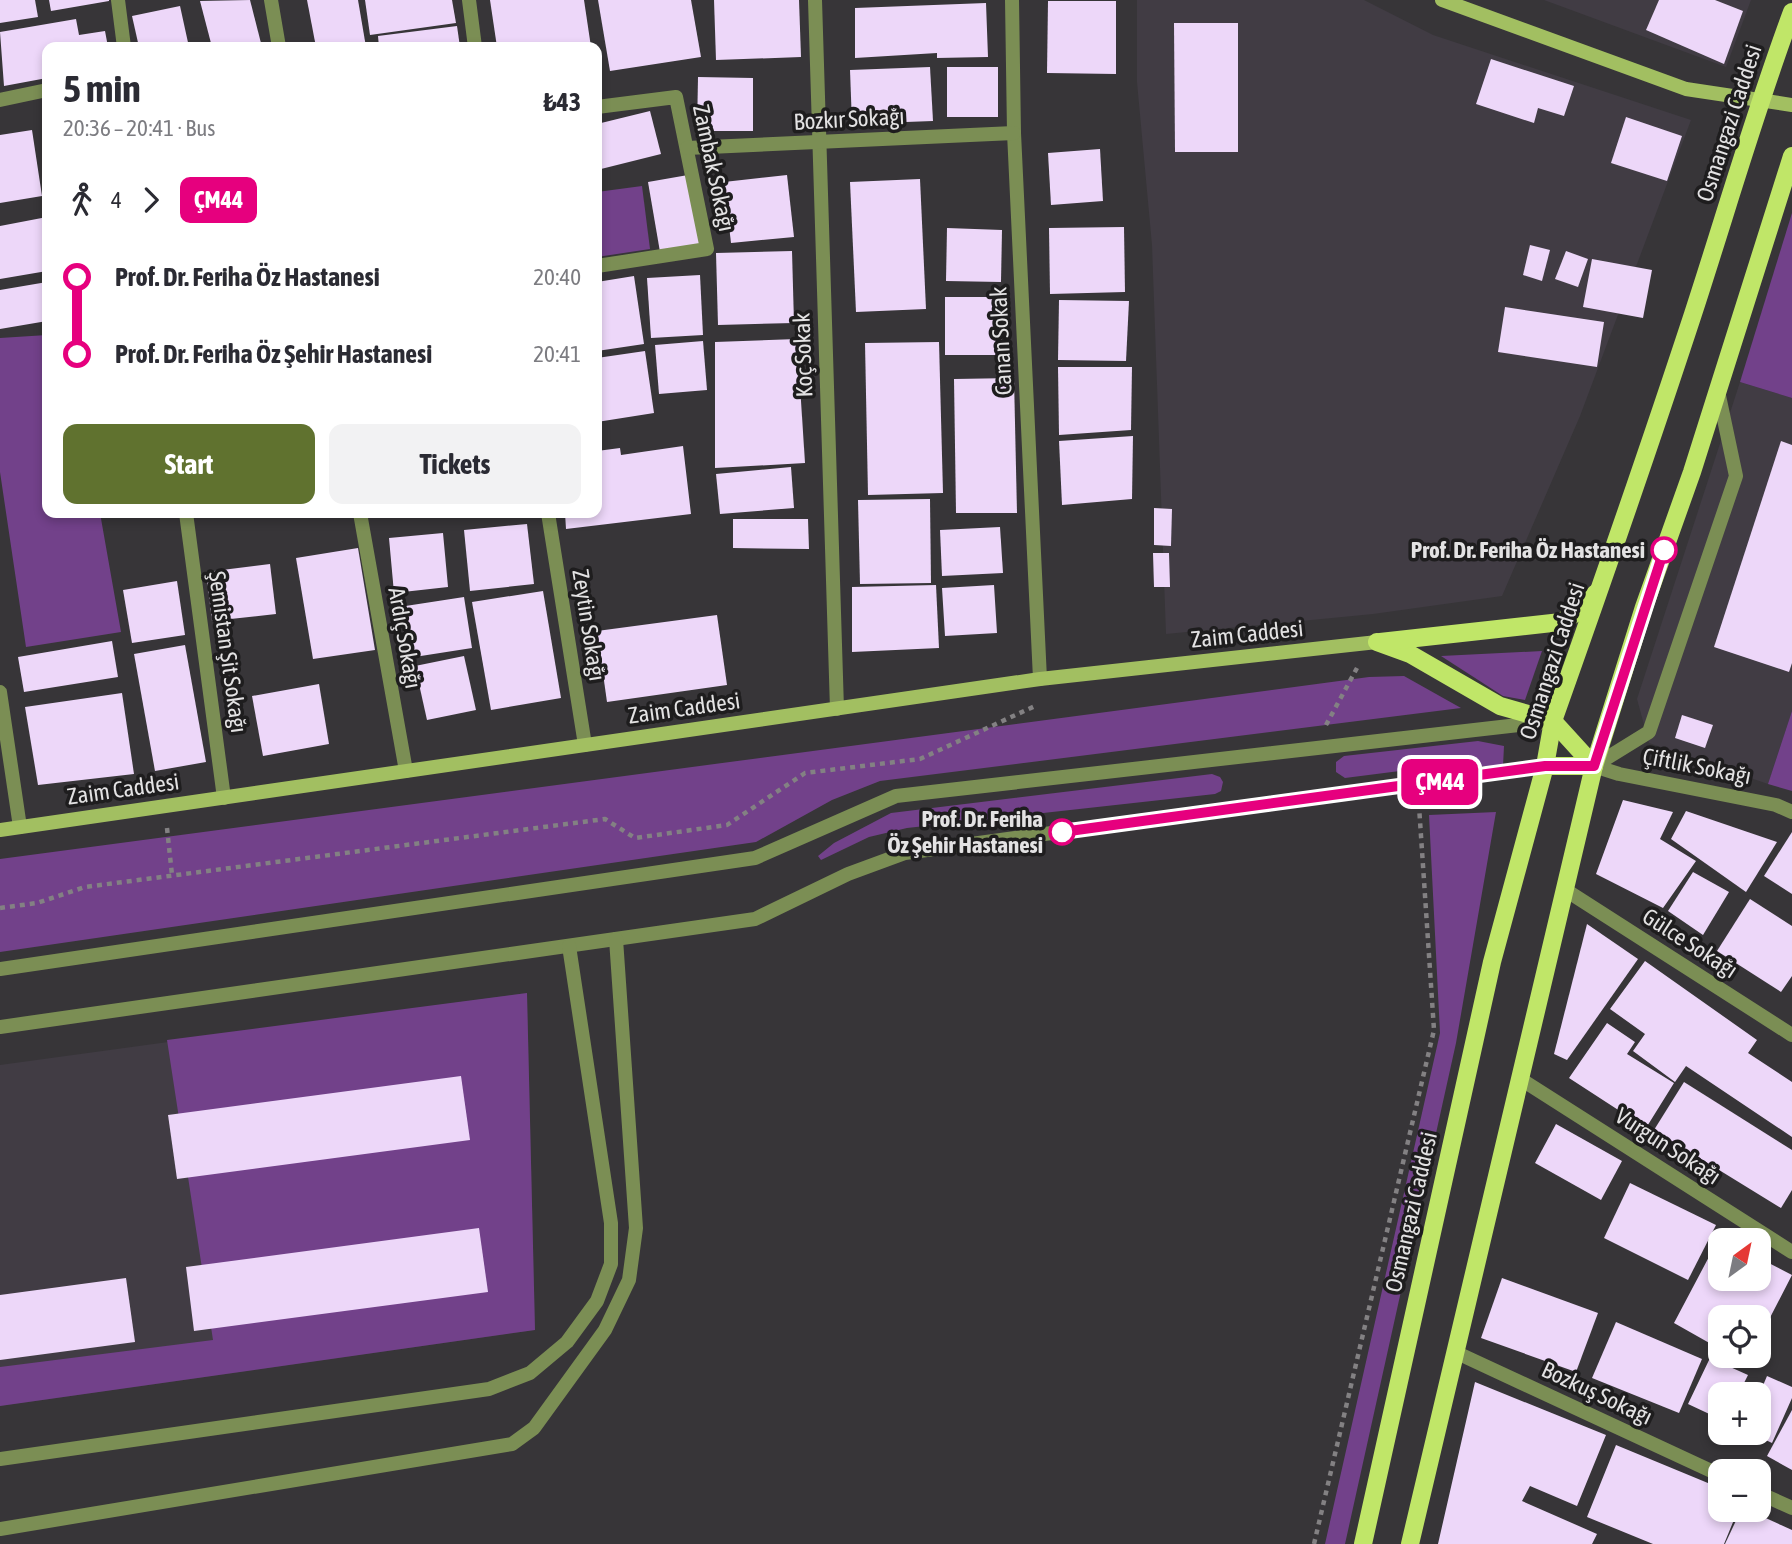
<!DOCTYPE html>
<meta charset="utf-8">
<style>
:root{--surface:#fff;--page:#f2f2f3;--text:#2b2b33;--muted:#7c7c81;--accent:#60722f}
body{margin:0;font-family:"Asap Condensed",sans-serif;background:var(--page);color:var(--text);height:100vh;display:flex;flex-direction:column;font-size:26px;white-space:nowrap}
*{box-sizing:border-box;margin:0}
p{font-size:23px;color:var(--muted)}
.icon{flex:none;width:38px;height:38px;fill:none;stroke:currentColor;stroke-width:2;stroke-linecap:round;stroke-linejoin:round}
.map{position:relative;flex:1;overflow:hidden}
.drawer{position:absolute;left:42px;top:42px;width:560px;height:476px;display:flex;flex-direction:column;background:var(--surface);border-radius:14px;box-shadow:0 4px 10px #0003}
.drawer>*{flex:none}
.badge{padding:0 14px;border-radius:10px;font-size:24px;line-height:46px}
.needle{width:46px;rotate:33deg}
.fabs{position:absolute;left:1708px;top:1228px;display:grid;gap:14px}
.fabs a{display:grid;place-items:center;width:63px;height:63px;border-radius:14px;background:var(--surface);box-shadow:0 4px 10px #0003;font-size:35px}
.map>.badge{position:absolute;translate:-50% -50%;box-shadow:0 0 0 4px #fff}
.legs{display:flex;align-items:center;gap:10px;height:77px;padding:0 21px;font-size:23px}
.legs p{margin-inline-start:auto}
.head{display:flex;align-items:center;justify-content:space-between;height:119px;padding:0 21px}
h1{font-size:38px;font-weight:700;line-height:52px}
.primary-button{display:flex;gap:14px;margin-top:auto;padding:14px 21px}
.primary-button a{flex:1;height:80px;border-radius:14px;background:var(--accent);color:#fff;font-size:28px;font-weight:700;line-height:80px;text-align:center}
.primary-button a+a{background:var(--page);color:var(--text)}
ul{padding:0 21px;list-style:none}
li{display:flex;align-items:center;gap:24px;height:77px;font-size:26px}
li i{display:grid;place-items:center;width:10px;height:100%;margin:0 9px;background:currentColor}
li i::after{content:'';width:18px;height:18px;margin:-9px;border:5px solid;border-radius:50%;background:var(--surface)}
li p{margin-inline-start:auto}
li:first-child i{background:linear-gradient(#0000 50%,currentColor 0)}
li:last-child i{background:linear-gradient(currentColor 50%,#0000 0)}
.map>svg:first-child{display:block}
</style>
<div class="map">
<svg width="1792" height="1544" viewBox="0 0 1792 1544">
<rect width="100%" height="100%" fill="#373538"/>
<g fill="#413c44">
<polygon points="1137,0 1364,0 1433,35 1691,120 1580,416 1502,596 1373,614 1166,634 1152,245 1137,82"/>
<polygon points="1544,0 1751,0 1726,67"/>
<polygon points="1740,382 1792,398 1792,711 1768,784 1649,743 1637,699"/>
<polygon points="527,993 535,1330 0,1406 0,1065"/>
</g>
<g fill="#72418a">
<polygon points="642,186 650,249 597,257 597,192"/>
<polygon points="1792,213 1792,398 1740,382"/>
<polygon points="47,335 47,513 100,513 121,632 26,647 0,472 0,338"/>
<polygon points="1542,651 1525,700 1503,696 1441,656"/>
<polygon points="1404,676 1461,708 880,781 832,800 756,842 0,952 0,859 1369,677"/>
<polygon points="1792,711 1792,791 1768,784"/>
<polygon points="1478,741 1504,746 1503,766 1439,766 1345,778 1336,772 1336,762 1344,756"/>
<polygon points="1212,774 1220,777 1223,782 1221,791 1215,794 907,828 869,837 821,860 818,856 834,843 891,813"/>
<polygon points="1496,812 1456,1043 1345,1544 1325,1544 1440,1033 1429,815"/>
<polygon points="527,993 535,1330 0,1406 0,1367 213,1340 167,1040"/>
</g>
<g fill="#edd7f9">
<polygon points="0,0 35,0 38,17 0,23"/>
<polygon points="49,0 109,0 109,1 51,11"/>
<polygon points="250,0 262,47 212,47 200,1"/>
<polygon points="307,0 358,0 366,47 316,47"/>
<polygon points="365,0 452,0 456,23 370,35"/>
<polygon points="490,0 584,0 591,47 497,47"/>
<polygon points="598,0 691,0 701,57 610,71"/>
<polygon points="714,0 799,0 801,57 716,60"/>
<polygon points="1659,0 1715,0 1743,11 1724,64 1646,30"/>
<polygon points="1048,1 1116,1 1116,74 1047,73"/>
<polygon points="986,3 988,57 937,58 937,53 855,58 855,8"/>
<polygon points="180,6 189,47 139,47 132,16"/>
<polygon points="76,19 79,35 105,31 108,47 47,47 47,78 4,86 0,32"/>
<polygon points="1174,23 1238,23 1238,152 1175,152"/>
<polygon points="457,26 460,47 379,47 378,36"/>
<polygon points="1491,59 1574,86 1564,116 1538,108 1534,123 1476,104"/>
<polygon points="930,67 933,121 852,124 850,70"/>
<rect x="947" y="67" width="51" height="50"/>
<polygon points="698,77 753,78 753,131 697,131"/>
<polygon points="650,111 661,154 597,170 597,124"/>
<polygon points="1626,117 1682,136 1667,181 1611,163"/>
<polygon points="32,130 42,196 0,203 0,135"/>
<polygon points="1100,149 1103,201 1051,205 1048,153"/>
<polygon points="688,175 700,245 660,252 648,182"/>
<polygon points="787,175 794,237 731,243 724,182"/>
<polygon points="920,179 926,309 856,312 850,182"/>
<polygon points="47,217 47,271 0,279 0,226"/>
<polygon points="1124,227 1125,292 1050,294 1049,228"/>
<polygon points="947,228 1002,230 1001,282 946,281"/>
<polygon points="1530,245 1550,250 1542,281 1523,275"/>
<polygon points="792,251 794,323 718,325 716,253"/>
<polygon points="1566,251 1588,259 1578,287 1555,279"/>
<polygon points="1592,259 1652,270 1643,318 1583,307"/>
<polygon points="700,275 703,335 651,338 647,278"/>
<polygon points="634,276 644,344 597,351 597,282"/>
<polygon points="47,282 47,321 0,329 0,290"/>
<polygon points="945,297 1001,297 1002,355 945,355"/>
<polygon points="1059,300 1129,301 1126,361 1058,360"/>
<polygon points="1505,307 1604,322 1597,367 1498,352"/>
<polygon points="797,339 805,463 715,468 715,342"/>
<polygon points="703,341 707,390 659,394 655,345"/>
<polygon points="939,342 943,493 868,495 865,343"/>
<polygon points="645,351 654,413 597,422 597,358"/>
<polygon points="1058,367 1132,367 1131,430 1059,435"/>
<polygon points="1014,378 1017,513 956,513 954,379"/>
<polygon points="1133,436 1132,499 1062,505 1059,441"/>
<polygon points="1781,441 1792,445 1792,663 1789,672 1714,647"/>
<polygon points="683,446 691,514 566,529 565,513 597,513 597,451 620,448 621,455"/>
<polygon points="791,467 794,508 720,514 716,474"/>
<polygon points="930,499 931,583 860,584 858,500"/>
<polygon points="1154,508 1172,509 1171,546 1154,545"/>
<polygon points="733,519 808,519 809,549 733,548"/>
<polygon points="527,524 534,584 470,591 464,530"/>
<polygon points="1000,527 1003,573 942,576 940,530"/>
<polygon points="443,533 448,587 394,593 389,538"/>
<polygon points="358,548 375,650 313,659 296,558"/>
<polygon points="1153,553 1169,553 1170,587 1154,587"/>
<polygon points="270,564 276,614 212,621 206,572"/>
<polygon points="177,581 185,635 132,643 123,590"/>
<polygon points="936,585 939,648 852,652 852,587"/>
<polygon points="994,585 997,633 945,636 942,588"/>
<polygon points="543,591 561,698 491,710 472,602"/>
<polygon points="464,597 472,648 408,658 399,607"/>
<polygon points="717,615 727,685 607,702 597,631"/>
<polygon points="112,641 118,677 24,692 18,657"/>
<polygon points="185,645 206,762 155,771 134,654"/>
<polygon points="464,656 476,710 427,720 415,666"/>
<polygon points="319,684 329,744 263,756 252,696"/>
<polygon points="122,693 134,774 38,785 25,707"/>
<polygon points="1682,715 1713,725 1705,748 1675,738"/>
<polygon points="1623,800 1673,812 1660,839 1696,861 1663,908 1596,874"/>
<polygon points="1686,811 1777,842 1746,892 1671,839"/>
<polygon points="1792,832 1792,894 1764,876"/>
<polygon points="1693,872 1729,892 1703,935 1668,911"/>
<polygon points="1750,899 1792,926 1792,976 1781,992 1717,951"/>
<polygon points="1587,924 1638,959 1567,1060 1554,1054"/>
<polygon points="1645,961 1757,1040 1748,1053 1792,1082 1792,1137 1686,1066 1675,1082 1633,1051 1645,1034 1610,1009"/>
<polygon points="1607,1023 1635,1042 1627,1054 1674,1083 1646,1128 1569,1078"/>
<polygon points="461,1076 470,1140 177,1179 168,1115"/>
<polygon points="1684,1082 1792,1150 1792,1190 1781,1208 1654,1130"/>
<polygon points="1556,1124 1622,1161 1601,1200 1535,1163"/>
<polygon points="1630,1183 1716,1225 1688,1280 1604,1238"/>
<polygon points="479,1228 488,1292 194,1331 186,1267"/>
<polygon points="1720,1236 1727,1241 1720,1241 1720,1279 1759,1279 1759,1258 1792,1275 1759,1339 1759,1318 1720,1318 1720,1349 1674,1323"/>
<polygon points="126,1278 135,1342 0,1360 0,1295"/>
<polygon points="1502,1278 1598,1313 1576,1372 1481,1338"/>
<polygon points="1616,1322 1702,1359 1679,1413 1592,1378"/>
<polygon points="1710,1358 1748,1375 1738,1395 1720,1395 1720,1419 1688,1404"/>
<polygon points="1767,1376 1792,1387 1792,1398 1772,1443 1751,1433 1759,1433 1759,1395"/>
<polygon points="1475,1382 1606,1435 1577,1506 1530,1486 1522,1501 1597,1534 1592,1544 1438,1544"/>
<polygon points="1792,1410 1792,1470 1767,1456"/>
<polygon points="1616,1445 1720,1488 1720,1510 1738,1510 1724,1544 1653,1544 1587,1517"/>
<polygon points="1741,1510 1748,1510 1792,1530 1792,1544 1725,1544"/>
</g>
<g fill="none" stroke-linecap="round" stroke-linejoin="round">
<g stroke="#838183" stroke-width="4.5" stroke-dasharray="5 5" stroke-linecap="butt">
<polyline points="1326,725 1357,668"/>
<polyline points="167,828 172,875"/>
<polyline points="0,908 37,903 85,887 605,819 635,838 727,825 805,773 920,759 1035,706"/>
<polyline points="1314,1544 1434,1030 1419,806"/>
</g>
<g stroke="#7b8e54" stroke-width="14">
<polyline points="1594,766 1649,732 1736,476 1718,391"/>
<polyline points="0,969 755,858 896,796 1545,722"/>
<polyline points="0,1027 755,919 848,874 905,853 1545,766"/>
<polyline points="0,1459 489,1389 530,1373 567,1342 597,1301 611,1264 611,1223 569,946"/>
<polyline points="0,1529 512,1444 534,1428 605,1330 629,1280 636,1228 616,939"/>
</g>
<g stroke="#7b8e54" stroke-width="14">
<polyline points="118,0 124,47"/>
<polyline points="271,0 279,47"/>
<polyline points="469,0 475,47"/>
<polyline points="815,0 837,709"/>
<polyline points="1012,0 1014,133 1040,679"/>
<polyline points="0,100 47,90"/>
<polyline points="597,107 676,97 707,249 597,266"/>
<polyline points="687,148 1014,133"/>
<polyline points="186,513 224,798"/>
<polyline points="360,513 406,771"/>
<polyline points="548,513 585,745"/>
<polyline points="0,692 20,827"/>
<polyline points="1594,766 1619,774 1776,805 1792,812"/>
<polyline points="1564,889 1792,1035"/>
<polyline points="1519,1078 1792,1252"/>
<polyline points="1455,1352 1720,1475"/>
<polyline points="1759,1493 1792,1508"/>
</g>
<g stroke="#a2bf61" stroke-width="14">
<polyline points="1442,0 1686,89 1792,105"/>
<polyline points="0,830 1040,679 1377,642"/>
</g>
<g stroke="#c0e668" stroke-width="18">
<polyline points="1377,642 1410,654 1500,706 1553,721 1594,766"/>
<polyline points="1380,642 1561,622 1579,611 1596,593"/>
<polyline points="1545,766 1594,766"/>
<path d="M1363,1544L1492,962L1545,766L1553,721C1601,586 1648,451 1693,314C1726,213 1755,111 1792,12"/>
<polyline points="1410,1544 1594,766 1644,607 1692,472 1792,156"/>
</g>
</g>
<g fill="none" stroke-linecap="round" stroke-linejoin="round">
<g stroke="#fff" stroke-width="16">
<polyline id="line-1" points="1062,832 1545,766 1594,766 1664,550"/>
</g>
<use href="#line-1" stroke="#e6007e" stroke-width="10"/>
</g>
<g fill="#fff" stroke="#e6007e" stroke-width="3.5">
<circle cx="1664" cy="550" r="12"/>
<circle cx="1062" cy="832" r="12"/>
</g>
<g text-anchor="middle" stroke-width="7" stroke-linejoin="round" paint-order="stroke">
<g font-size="23" fill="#e3e2e3" stroke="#1e1d1e">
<text transform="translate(849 119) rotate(-3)" y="8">Bozkır Sokağı</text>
<text transform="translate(1729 123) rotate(-72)" y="8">Osmangazi Caddesi</text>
<text transform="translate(714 168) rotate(78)" y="8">Zambak Sokağı</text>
<text transform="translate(1001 341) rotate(-93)" y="8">Canan Sokak</text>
<text transform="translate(803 355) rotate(-92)" y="8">Koç Sokak</text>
<text transform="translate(589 625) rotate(81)" y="8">Zeytin Sokağı</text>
<text transform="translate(1247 634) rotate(-6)" y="8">Zaim Caddesi</text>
<text transform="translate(405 638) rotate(80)" y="8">Ardıç Sokağı</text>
<text transform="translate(228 652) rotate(82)" y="8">Şemistan Şit Sokağı</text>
<text transform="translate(1552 661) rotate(-72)" y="8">Osmangazi Caddesi</text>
<text transform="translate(684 708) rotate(-8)" y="8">Zaim Caddesi</text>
<text transform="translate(1697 766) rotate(11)" y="8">Çiftlik Sokağı</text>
<text transform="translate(123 789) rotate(-8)" y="8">Zaim Caddesi</text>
<text transform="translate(1690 943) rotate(33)" y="8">Gülce Sokağı</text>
<text transform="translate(1668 1146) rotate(33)" y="8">Vurgun Sokağı</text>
<text transform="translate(1411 1212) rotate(-77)" y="8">Osmangazi Caddesi</text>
<text transform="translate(1597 1393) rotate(25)" y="8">Bozkuş Sokağı</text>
</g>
<g font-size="23" font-weight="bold" fill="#e3e2e3" stroke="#1e1d1e" text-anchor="end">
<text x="1645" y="558">Prof. Dr. Feriha Öz Hastanesi</text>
<text x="1043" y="827">Prof. Dr. Feriha<tspan x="1043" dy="26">Öz Şehir Hastanesi</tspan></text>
</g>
</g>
</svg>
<div class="fabs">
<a><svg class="needle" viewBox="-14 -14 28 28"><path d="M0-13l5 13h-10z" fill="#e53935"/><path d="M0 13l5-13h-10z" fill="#7c7c81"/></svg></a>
<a><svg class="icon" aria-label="locate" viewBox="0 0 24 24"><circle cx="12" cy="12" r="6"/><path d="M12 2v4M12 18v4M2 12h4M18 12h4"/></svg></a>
<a>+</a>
<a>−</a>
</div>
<b class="badge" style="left:1440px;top:782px;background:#e6007e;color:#fff">ÇM44</b>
<section class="drawer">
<div class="head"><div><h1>5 min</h1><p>20:36 – 20:41 · Bus</p></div><b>₺43</b></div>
<div class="legs"><svg class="icon" aria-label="walk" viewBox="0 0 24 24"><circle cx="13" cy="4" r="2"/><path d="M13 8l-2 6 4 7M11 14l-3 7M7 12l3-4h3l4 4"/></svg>4<svg class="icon" aria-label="forward" viewBox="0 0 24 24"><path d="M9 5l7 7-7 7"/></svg><b class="badge" style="background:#e6007e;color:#fff">ÇM44</b></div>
<ul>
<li><i style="color:#e6007e"></i><b>Prof. Dr. Feriha Öz Hastanesi</b><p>20:40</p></li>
<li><i style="color:#e6007e"></i><b>Prof. Dr. Feriha Öz Şehir Hastanesi</b><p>20:41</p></li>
</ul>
<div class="primary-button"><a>Start</a><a>Tickets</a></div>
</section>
</div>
